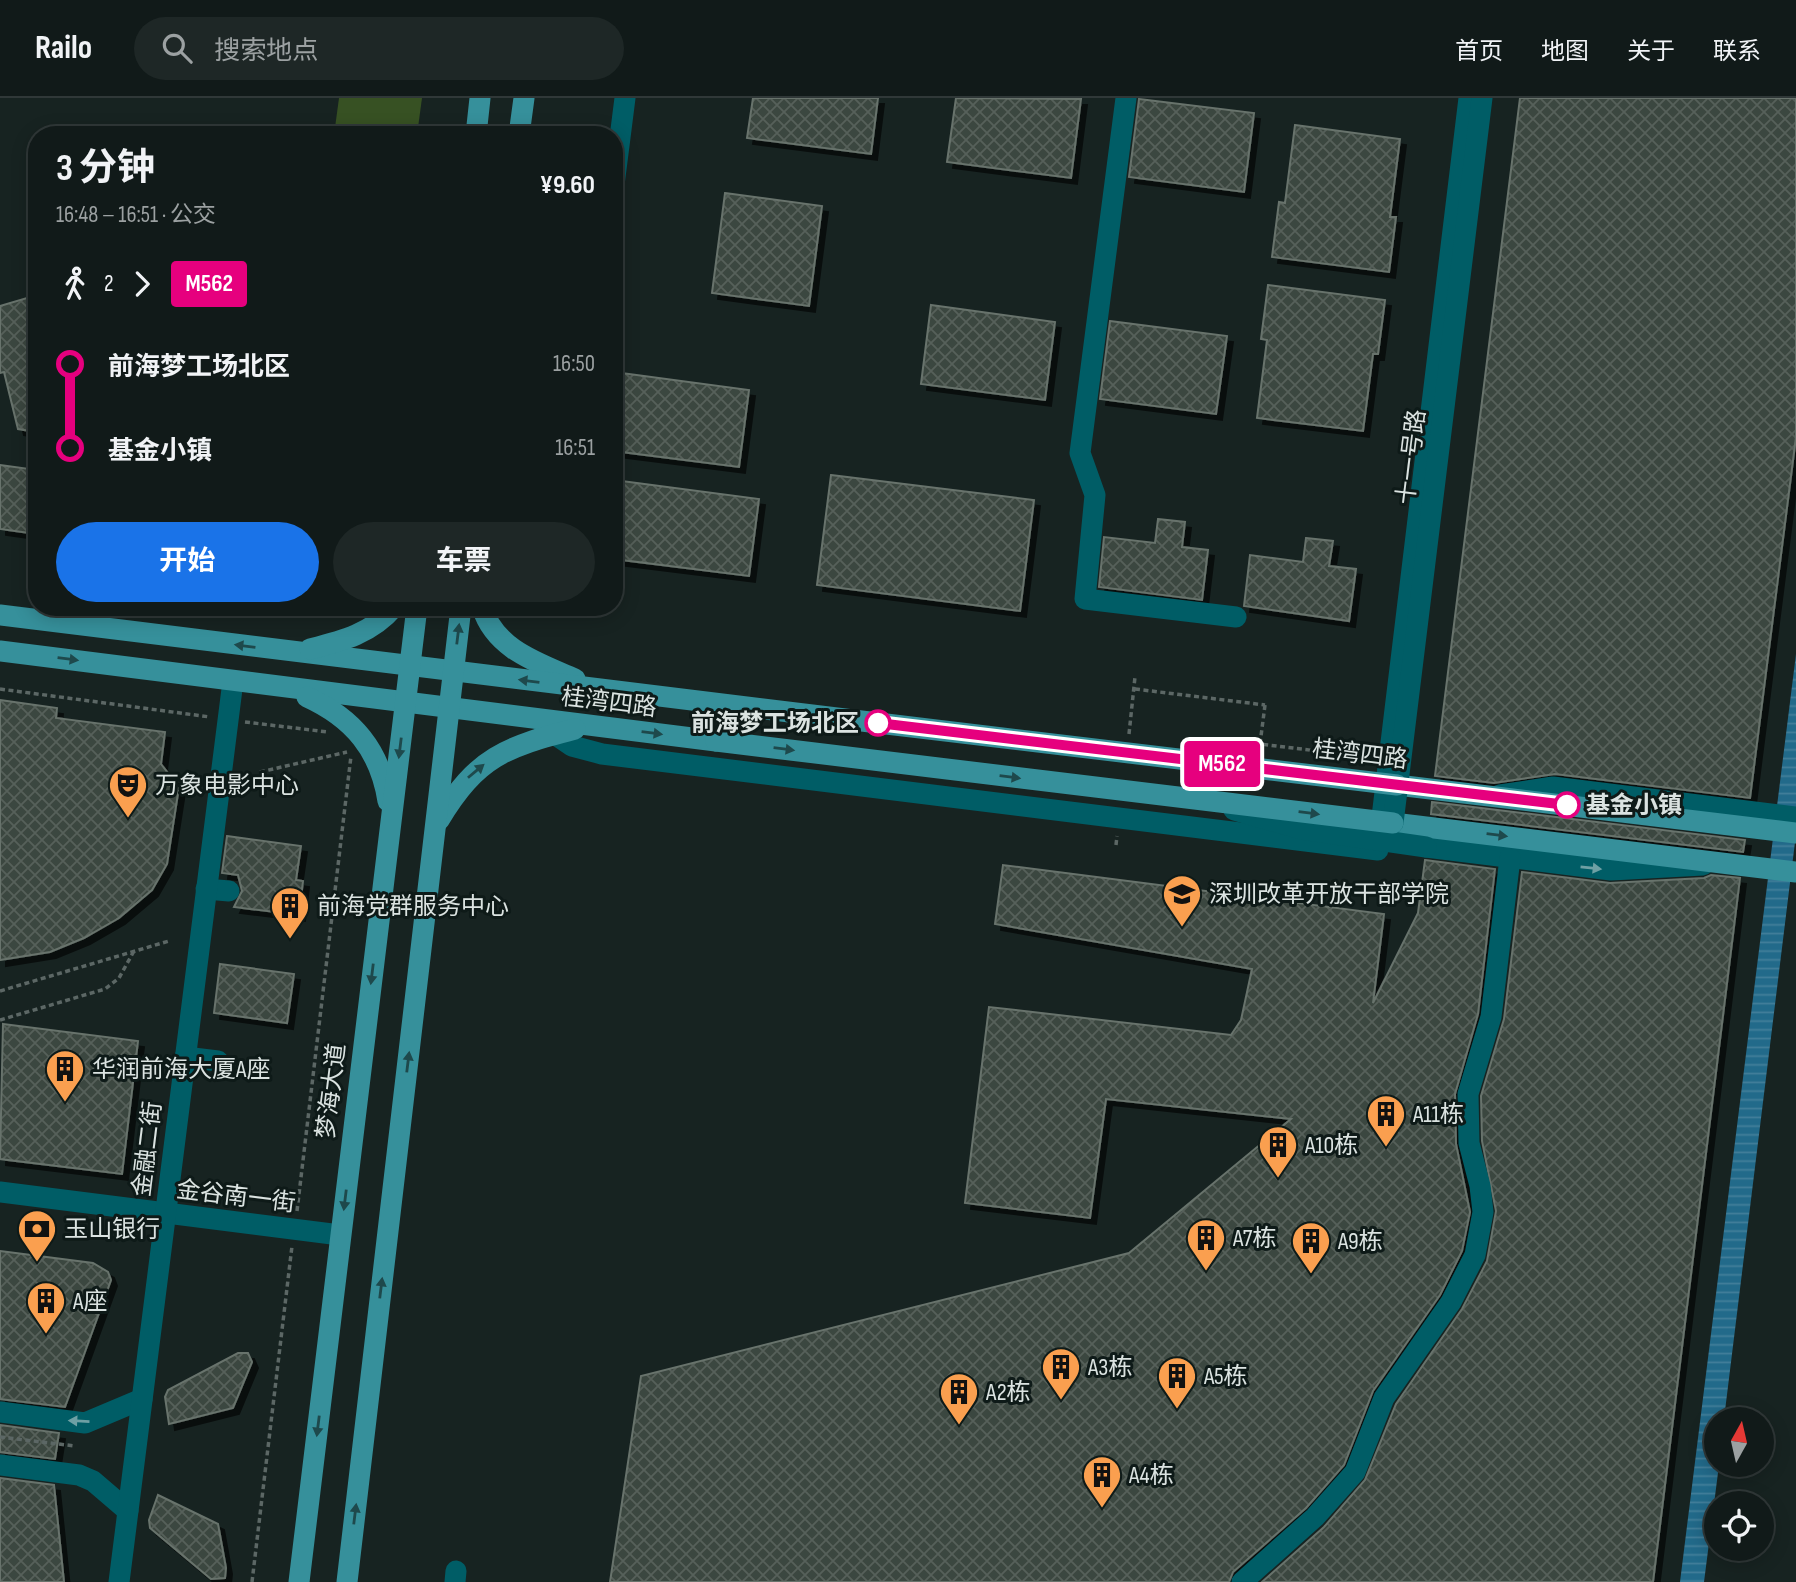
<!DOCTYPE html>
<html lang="zh">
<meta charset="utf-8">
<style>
:root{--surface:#111a19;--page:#1e2726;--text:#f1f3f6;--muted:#9ca1a2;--line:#303838;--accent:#1a73e8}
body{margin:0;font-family:"Sofia Sans Condensed","Noto Sans SC",sans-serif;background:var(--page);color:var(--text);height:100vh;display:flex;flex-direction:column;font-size:26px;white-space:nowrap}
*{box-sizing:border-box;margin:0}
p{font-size:23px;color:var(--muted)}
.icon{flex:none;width:38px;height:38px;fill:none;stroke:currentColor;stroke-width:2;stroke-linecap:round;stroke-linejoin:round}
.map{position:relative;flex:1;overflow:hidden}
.side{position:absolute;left:28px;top:28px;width:595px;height:490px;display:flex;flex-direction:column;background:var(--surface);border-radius:28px;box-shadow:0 4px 18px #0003,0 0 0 2px var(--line)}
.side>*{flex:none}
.badge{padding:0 14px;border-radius:5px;font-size:24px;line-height:46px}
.needle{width:46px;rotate:8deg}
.controls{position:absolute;left:1704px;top:1309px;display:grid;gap:14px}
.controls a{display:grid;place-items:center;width:70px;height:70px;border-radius:50%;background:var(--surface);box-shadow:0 4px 18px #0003,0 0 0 2px var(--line);font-size:35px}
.map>.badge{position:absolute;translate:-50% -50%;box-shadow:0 0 0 4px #fff}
.legs{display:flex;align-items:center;gap:10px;height:77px;padding:0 28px;font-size:23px}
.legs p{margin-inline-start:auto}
.headline{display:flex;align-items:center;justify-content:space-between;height:119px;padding:0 28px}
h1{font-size:38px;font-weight:700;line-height:52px}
.primary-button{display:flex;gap:14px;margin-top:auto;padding:14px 28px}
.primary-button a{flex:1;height:80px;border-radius:42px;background:var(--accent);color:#fff;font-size:28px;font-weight:700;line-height:80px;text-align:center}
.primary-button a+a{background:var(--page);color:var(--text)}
ul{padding:0 28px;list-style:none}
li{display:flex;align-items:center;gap:24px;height:84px;font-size:26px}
li i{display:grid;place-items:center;width:10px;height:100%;margin:0 9px;background:currentColor}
li i::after{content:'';width:18px;height:18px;margin:-9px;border:5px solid;border-radius:50%;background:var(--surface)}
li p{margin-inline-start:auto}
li:first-child i{background:linear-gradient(#0000 50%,currentColor 0)}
li:last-child i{background:linear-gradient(currentColor 50%,#0000 0)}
header{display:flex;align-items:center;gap:42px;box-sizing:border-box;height:98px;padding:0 35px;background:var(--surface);border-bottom:2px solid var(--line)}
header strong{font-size:33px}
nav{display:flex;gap:38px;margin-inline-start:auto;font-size:24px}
.search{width:490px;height:63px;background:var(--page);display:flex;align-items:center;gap:18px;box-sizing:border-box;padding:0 24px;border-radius:38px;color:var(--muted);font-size:26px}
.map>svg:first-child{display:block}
</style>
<header>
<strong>Railo</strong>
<div class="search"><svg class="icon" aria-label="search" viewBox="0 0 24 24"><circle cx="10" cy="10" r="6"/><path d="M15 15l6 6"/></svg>搜索地点</div>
<nav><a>首页</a><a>地图</a><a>关于</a><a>联系</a></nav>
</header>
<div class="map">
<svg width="1796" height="1484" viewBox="0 0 1796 1484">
<defs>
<pattern id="water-rules" width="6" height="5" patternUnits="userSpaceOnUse" patternTransform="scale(1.75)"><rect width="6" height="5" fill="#226a8a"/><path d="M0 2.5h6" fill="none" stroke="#427f9a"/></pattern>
<pattern id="building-cross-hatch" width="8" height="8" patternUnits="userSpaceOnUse" patternTransform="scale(1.75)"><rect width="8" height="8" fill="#3b463f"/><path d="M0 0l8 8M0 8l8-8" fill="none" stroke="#57615a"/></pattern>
<filter id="shadow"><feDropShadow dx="6" dy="6" stdDeviation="0" flood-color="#0009"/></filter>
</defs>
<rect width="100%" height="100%" fill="#172321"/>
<polygon fill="#375123" points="339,0 422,0 417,37 334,37"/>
<polygon fill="url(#water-rules)" points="1796,556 1796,736 1724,1321 1717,1321 1719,1367 1704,1484 1680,1484"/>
<g fill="url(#building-cross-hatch)" stroke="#68736c" stroke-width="2" filter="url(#shadow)">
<polygon points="753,0 878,0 871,56 747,40"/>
<polygon points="956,0 1081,1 1071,80 947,64"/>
<polygon points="1520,0 1796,0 1796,339 1750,700 1555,676 1494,685 1435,678"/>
<polygon points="1139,1 1254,15 1244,94 1129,79"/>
<polygon points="1295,27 1400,41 1390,119 1396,119 1389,174 1272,159 1279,104 1285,105"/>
<polygon points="725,95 822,108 809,208 712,195"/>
<polygon points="1268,187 1385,202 1378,256 1373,256 1363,333 1257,320 1267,242 1261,241"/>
<polygon points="37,197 37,334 18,331 4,274 0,275 0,208"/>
<polygon points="931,207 1055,224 1045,302 921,286"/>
<polygon points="1110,223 1227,238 1216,316 1100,301"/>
<polygon points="614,274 749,292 739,369 614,353"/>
<polygon points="0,367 37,372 37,436 0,431"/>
<polygon points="831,377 1034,402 1020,513 817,487"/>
<polygon points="614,382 759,401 749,478 614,461"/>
<polygon points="1158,421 1185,424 1182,449 1208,452 1202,502 1099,489 1104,439 1155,445"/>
<polygon points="1306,440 1333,443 1329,468 1356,471 1349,523 1244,508 1250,457 1303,464"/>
<polygon points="0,602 57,610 56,620 165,634 161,666 179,689 167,766 152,792 119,820 84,840 50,854 0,862"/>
<polygon points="1432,704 1745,742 1743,754 1431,716"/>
<polygon points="227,738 301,748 296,782 303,783 299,817 234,809 242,793 238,777 222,775"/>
<polygon points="1425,762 1495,771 1478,916 1455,996 1456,1046 1470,1114 1462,1153 1440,1197 1373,1293 1344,1367 1306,1410 1233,1474 1229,1484 610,1484 641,1278 1129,1155 1291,1021 1106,1001 1090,1120 965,1105 989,909 1231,937 1241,922 1252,871 995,826 1003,767 1384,816 1373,905 1418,815"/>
<polygon points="1522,774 1610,785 1704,780 1711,777 1740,780 1653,1484 1262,1484 1324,1429 1365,1382 1396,1306 1462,1211 1487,1163 1496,1113 1482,1043 1481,998 1504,921"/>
<polygon points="220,866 294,876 287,925 214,915"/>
<polygon points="3,926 138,943 122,1076 0,1061"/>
<polygon points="0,1153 93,1165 108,1174 111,1182 65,1309 0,1301"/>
<polygon points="238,1255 248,1255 252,1264 233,1310 169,1326 165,1299 168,1292"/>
<polygon points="0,1327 59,1335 55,1361 0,1354"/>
<polygon points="0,1380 54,1387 64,1484 0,1484"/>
<polygon points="158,1397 218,1426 226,1470 225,1480 211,1481 150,1430 149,1422"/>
</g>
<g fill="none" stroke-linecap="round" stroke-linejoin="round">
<g stroke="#5c6765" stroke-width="3.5" stroke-dasharray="5 3.5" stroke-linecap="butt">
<polyline points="0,591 210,619"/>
<polyline points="1135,591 1265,607"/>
<polyline points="245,624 328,634"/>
<polyline points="1129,636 1135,579"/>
<polyline points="260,674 347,654"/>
<polyline points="1116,747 1117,738"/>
<polyline points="0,893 169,843"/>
<polyline points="0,922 105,891 119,880 134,853"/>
<polyline points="297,1113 351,658"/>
<polyline points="0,1339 75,1348"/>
<polyline points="252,1484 292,1148"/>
</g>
<g stroke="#005d66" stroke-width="21">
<polyline points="1126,0 1080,355 1095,397 1085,501 1236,519"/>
<polyline points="614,87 625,0"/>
<polyline points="544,629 572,648 602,656 1378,752 1469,0"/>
<polyline points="1500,697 1553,689 1796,719"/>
<polyline points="1426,749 1611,772 1703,767"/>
<polyline points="206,791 229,793"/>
<polyline points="185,959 218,963"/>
<polyline points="0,1094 340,1137"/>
<polyline points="0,1314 85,1325 142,1301"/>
<polyline points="0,1367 79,1377 93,1383 128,1413"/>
<polyline points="119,1484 233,583"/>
<polyline points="455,1484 456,1473"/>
<polyline points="1242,1484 1315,1419 1355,1374 1384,1300 1451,1204 1475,1157 1483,1114 1480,1088 1469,1045 1468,996 1491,919 1510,760"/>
</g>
<g stroke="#36909b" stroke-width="21">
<polyline points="476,37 480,0"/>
<polyline points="519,37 524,0"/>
<path d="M482,509C495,552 539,565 575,581"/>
<polyline points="0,517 878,625"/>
<path d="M310,551C342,543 371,536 394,509"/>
<polyline points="0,553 716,643"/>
<path d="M307,599C353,620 380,652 388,703"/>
<polyline points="1397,687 1796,735"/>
<path d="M439,722C477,659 505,649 575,631"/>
<polyline points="1393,725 1796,774"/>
<polyline points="299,1484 417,509"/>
<polyline points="347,1484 461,509"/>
</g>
<polyline stroke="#5c6765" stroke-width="3.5" stroke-dasharray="5 3.5" stroke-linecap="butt" points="1265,607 1260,646 1383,661"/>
<g stroke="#005d66" stroke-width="21">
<polyline points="1234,712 1301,731 1426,749"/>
<polyline points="1393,725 1482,0"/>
</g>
<g stroke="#36909b" stroke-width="21">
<polyline points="878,625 1397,687"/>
<polyline points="716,643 1393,725"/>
</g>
</g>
<defs><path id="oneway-solid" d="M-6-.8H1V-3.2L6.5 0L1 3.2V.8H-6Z" transform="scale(1.75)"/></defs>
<g fill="#1e494c">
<use href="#oneway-solid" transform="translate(458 536) rotate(-83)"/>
<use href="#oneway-solid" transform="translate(245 548) rotate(-173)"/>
<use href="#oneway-solid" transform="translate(68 561) rotate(7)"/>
<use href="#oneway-solid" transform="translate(529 583) rotate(-173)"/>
<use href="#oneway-solid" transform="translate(652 635) rotate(7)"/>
<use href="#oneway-solid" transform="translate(400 650) rotate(97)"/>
<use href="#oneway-solid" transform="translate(784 651) rotate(7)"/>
<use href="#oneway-solid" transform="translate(476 673) rotate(-40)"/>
<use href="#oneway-solid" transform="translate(1010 679) rotate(7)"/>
<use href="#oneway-solid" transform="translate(1309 715) rotate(7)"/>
<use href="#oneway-solid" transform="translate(1497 737) rotate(7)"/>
<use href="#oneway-solid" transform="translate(372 876) rotate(97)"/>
<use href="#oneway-solid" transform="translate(408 964) rotate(-83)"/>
<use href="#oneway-solid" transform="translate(345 1102) rotate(97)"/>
<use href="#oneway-solid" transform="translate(381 1190) rotate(-83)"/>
<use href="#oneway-solid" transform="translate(318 1328) rotate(97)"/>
<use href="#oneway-solid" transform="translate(355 1416) rotate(-83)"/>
</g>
<g fill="#6ea0a4">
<use href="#oneway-solid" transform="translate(1591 770) rotate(6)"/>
<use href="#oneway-solid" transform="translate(79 1323) rotate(-177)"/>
</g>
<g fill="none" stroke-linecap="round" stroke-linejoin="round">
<g stroke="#fff" stroke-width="16">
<polyline id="line-1" points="878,625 1567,707"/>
</g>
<use href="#line-1" stroke="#e6007e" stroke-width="10"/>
</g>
<defs>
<g id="theatre-pin" transform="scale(2.0125)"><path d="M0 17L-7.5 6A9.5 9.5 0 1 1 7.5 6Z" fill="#fa9f4f" stroke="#0e1a18"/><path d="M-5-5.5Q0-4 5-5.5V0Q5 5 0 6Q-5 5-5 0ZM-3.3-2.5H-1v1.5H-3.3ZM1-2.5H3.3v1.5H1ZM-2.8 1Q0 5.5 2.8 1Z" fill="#111"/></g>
<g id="university-pin" transform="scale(2.0125)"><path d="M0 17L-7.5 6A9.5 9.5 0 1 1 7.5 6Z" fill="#fa9f4f" stroke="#0e1a18"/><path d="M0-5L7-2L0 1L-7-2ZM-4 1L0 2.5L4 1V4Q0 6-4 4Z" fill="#111"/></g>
<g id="building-pin" transform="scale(2.0125)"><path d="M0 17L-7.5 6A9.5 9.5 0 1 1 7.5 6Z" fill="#fa9f4f" stroke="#0e1a18"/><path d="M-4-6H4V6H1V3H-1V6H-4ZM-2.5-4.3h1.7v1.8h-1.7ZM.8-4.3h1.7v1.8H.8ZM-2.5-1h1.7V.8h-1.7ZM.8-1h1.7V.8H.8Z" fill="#111"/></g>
<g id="bank-pin" transform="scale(2.0125)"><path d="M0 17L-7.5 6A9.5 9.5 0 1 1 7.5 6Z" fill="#fa9f4f" stroke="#0e1a18"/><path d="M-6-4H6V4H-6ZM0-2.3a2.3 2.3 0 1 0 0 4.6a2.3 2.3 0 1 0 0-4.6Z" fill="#111"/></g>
</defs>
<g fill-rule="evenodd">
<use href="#theatre-pin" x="128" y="687"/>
<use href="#university-pin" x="1182" y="796"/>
<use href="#building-pin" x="290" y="808"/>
<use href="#building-pin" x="65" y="971"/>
<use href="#building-pin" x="1386" y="1016"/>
<use href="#building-pin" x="1278" y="1047"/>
<use href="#bank-pin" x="37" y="1131"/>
<use href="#building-pin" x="1206" y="1140"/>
<use href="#building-pin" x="1311" y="1143"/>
<use href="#building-pin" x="46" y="1203"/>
<use href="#building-pin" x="1061" y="1269"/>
<use href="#building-pin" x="1177" y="1278"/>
<use href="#building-pin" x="959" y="1294"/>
<use href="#building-pin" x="1102" y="1377"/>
</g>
<g fill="#fff" stroke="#e6007e" stroke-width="3.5">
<circle cx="878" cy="625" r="12"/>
<circle cx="1567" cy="707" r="12"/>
</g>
<g text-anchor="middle" stroke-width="6" stroke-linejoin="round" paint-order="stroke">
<g font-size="24" fill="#dbe3e1" stroke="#0e1a18">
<text transform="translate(1411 359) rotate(-83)" y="8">十一号路</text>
<text transform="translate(609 604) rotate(7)" y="8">桂湾四路</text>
<text transform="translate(1360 656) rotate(7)" y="8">桂湾四路</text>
<text transform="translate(331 993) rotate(-83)" y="8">梦海大道</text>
<text transform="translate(147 1051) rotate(-83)" y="8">金融二街</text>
<text transform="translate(236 1098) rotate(7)" y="8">金谷南一街</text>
</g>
<g font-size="24" font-weight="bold" fill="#dbe3e1" stroke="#0e1a18" text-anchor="end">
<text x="859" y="633">前海梦工场北区</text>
<text x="1586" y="715" text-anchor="start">基金小镇</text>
</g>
<g font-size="24" fill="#dbe3e1" stroke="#0e1a18" text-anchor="start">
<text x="155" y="695">万象电影中心</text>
<text x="1209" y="804">深圳改革开放干部学院</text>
<text x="317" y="816">前海党群服务中心</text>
<text x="92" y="979">华润前海大厦A座</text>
<text x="1413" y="1024">A11栋</text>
<text x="1305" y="1055">A10栋</text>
<text x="64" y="1139">玉山银行</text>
<text x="1233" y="1148">A7栋</text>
<text x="1338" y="1151">A9栋</text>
<text x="73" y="1211">A座</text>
<text x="1088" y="1277">A3栋</text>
<text x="1204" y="1286">A5栋</text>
<text x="986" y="1302">A2栋</text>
<text x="1129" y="1385">A4栋</text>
</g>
</g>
</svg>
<div class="controls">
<a><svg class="needle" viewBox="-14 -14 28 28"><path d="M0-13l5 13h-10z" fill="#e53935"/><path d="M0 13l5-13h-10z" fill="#9ca1a2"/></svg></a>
<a><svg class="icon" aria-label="locate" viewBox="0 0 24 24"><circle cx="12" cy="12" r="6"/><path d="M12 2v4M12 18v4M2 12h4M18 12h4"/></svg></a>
</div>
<b class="badge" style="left:1222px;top:666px;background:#e6007e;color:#fff">M562</b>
<section class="side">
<div class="headline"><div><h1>3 分钟</h1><p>16:48 – 16:51 · 公交</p></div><b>¥9.60</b></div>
<div class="legs"><svg class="icon" aria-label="walk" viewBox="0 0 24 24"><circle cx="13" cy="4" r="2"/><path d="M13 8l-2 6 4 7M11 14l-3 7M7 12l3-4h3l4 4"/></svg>2<svg class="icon" aria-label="forward" viewBox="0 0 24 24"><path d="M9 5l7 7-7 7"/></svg><b class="badge" style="background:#e6007e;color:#fff">M562</b></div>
<ul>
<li><i style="color:#e6007e"></i><b>前海梦工场北区</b><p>16:50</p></li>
<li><i style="color:#e6007e"></i><b>基金小镇</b><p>16:51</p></li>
</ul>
<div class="primary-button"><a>开始</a><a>车票</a></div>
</section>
</div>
